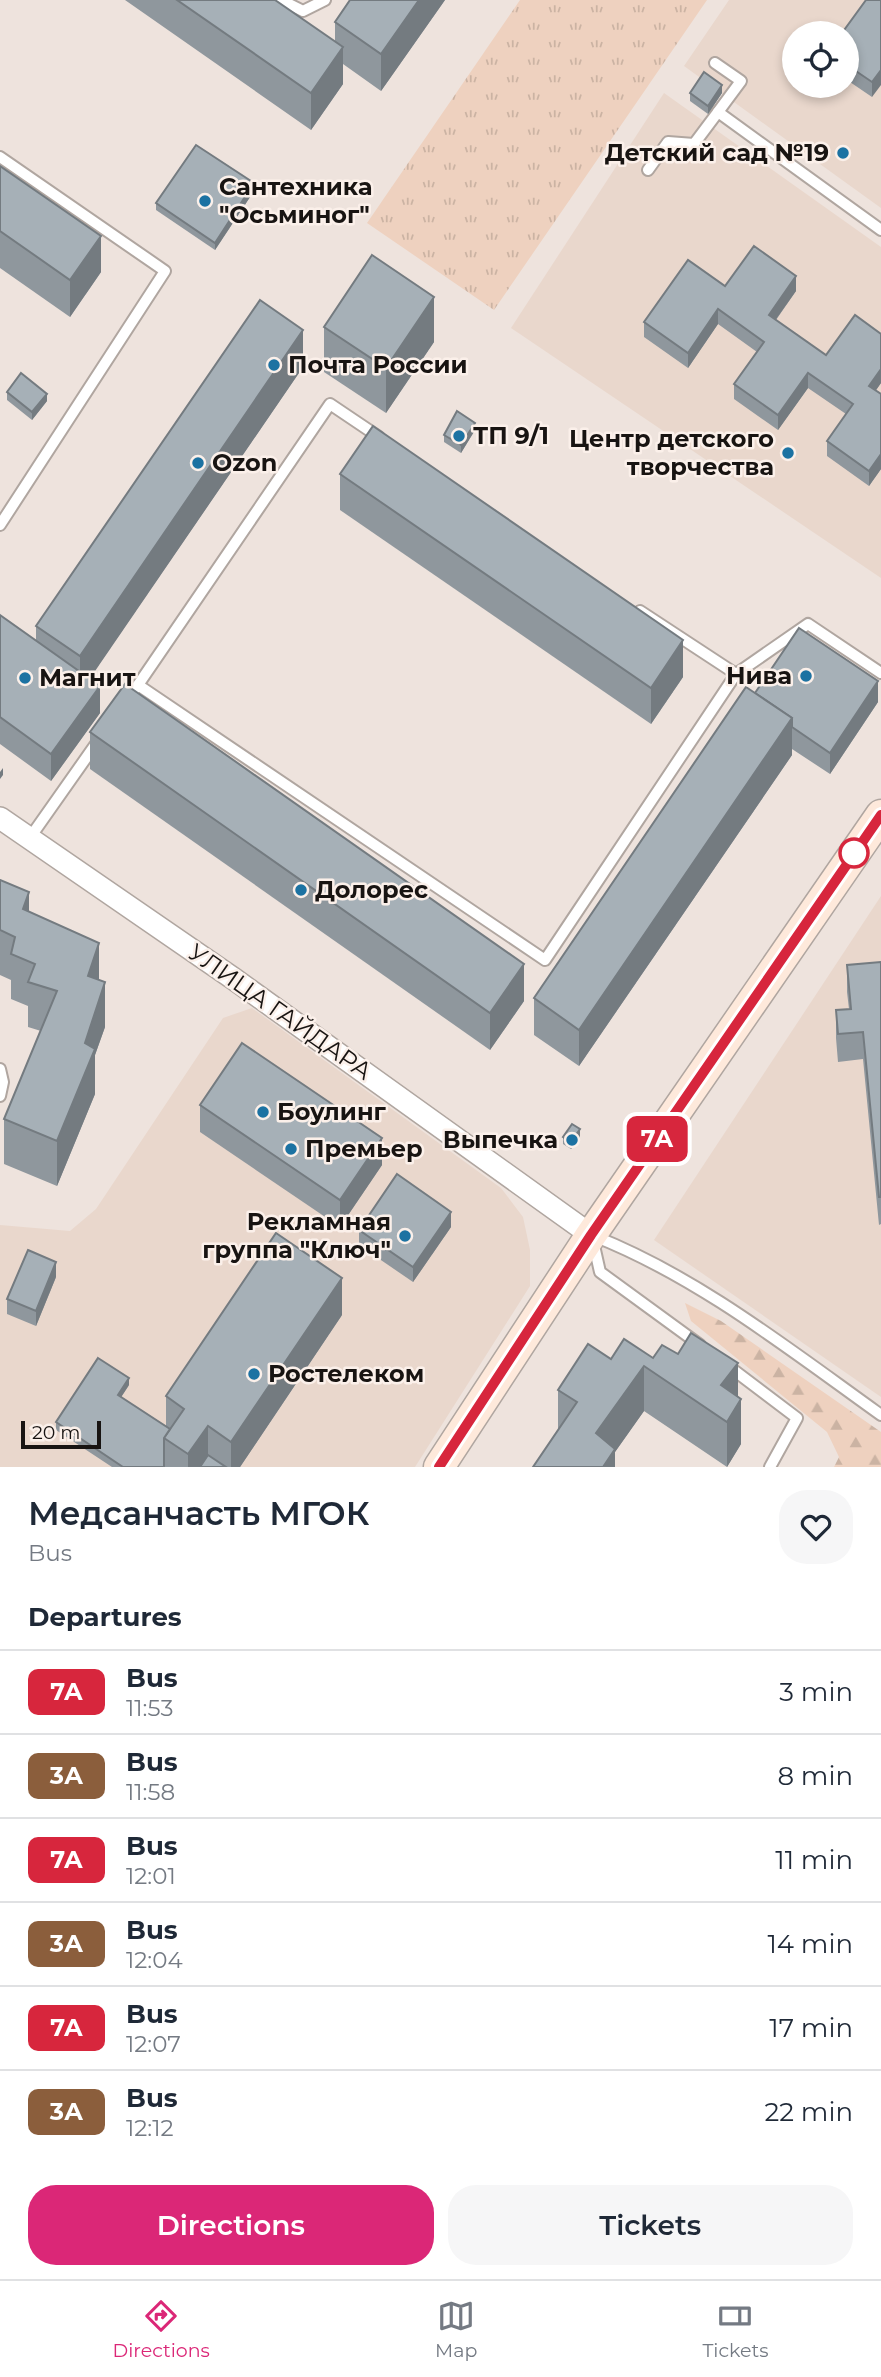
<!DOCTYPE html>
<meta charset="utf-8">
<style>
:root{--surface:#fff;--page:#f6f6f7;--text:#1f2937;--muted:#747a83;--line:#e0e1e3;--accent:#db2777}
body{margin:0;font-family:Montserrat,sans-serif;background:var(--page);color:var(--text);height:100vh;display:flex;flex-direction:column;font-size:26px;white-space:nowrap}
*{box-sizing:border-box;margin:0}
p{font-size:23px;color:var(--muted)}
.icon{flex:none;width:38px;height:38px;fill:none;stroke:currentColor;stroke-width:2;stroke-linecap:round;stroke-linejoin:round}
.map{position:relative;height:1467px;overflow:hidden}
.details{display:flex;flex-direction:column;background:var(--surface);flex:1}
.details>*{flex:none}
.badge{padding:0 14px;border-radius:10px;font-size:24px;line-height:46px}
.tools{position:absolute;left:782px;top:21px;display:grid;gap:14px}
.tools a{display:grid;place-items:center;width:77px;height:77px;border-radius:50%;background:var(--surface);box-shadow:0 4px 10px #0003;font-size:35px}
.scale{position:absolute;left:21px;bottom:18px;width:80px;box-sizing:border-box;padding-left:7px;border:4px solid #181412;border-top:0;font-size:19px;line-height:24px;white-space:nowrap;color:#181412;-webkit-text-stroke:5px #fbf0ea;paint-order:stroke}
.map>.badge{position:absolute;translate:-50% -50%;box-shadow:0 0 0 4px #fff}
h2{padding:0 28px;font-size:26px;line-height:63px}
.round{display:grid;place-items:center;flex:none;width:74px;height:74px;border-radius:28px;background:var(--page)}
.summary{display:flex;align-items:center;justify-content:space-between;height:119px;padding:0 28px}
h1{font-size:33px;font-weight:600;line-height:52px}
.cta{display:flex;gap:14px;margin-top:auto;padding:14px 28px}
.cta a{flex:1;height:80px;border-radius:28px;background:var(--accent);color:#fff;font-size:28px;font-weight:600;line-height:80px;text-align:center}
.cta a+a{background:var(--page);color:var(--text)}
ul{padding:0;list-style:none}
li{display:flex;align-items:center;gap:21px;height:84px;padding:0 28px;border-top:2px solid var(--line)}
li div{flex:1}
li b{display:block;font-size:26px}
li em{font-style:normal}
li .badge{min-width:77px;font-weight:700;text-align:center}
.dock{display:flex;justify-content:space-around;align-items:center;height:98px;border-top:2px solid var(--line);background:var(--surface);font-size:19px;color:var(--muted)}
.dock a{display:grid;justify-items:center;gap:4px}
.dock .active{color:var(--accent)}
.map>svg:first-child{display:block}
</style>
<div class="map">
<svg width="881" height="1467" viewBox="0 0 881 1467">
<defs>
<pattern id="forest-firs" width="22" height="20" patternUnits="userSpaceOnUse" patternTransform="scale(1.75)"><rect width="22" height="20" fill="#eed1bf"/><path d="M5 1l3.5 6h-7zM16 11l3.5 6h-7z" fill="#cbb3a3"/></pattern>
<pattern id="park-tufts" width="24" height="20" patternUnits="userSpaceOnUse" patternTransform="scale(1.75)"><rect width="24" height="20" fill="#eed1bf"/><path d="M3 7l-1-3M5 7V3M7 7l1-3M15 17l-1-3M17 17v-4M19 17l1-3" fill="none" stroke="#cbb3a3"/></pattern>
</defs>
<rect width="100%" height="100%" fill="#eee3dd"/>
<g fill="#e9d7cc" fill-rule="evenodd">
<path d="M729,0H881V208L684,66ZM794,33H847V86H794Z"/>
<polygon points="664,93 881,247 881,578 511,328"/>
<polygon points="881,896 881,1397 654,1240"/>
<polygon points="252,1008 501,1188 523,1217 530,1250 530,1286 415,1467 0,1467 0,1225 70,1231 96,1209 223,1018"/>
</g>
<polygon fill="url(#forest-firs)" points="685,1303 721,1321 881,1432 881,1467 834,1467 839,1457 827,1432 691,1321"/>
<polygon fill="url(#park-tufts)" points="520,0 707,0 494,310 367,223"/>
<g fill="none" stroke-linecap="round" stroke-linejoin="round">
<g stroke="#b0a6a0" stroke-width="14">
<g id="service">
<polyline points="281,0 303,11 325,0"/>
<polyline points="715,63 741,81 718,112"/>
<polyline points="0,157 165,271 0,525"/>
<polyline points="648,170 668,142 694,144 718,112 881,230"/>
<polyline points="640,611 736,674"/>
<polyline points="138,685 330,404 379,437"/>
<polyline points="125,702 138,685 545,960 736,674 808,624 881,673"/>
<polyline points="29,839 98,741"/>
<polyline points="0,1069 3,1082 0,1096"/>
<path d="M594,1236C698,1277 790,1350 881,1415"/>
<polyline points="593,1241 600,1272 700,1345"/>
<polyline points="727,1365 797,1418 770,1467"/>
</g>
</g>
<g stroke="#b0a6a0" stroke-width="24">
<polyline id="minor" points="0,818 234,979 591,1235"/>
</g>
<g stroke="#b0a6a0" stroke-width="33">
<polyline id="secondary" points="439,1467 591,1235 881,815"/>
</g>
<use href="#service" stroke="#fff" stroke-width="10"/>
<use href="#minor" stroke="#fff" stroke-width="21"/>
<use href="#secondary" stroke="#fee9db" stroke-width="30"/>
</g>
<g fill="#8f979d">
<polygon points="125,0 275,0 335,42 335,22 445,0 381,91 343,64 343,84 311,130"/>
<polygon points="881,0 872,97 847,80 847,33"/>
<polygon points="690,93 722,93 708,114 690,101"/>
<polygon points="0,166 101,272 70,317 0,268"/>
<polygon points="254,191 215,250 156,210 156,203"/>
<polygon points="725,286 796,291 776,320 826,355 881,334 881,383 876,390 881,394 881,469 869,486 827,456 827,441 846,414 808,388 778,430 734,399 734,384 757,352 718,324 688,368 644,337 644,322"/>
<polygon points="324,327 434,342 386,413 324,372"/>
<polygon points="303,367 89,679 100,713 51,781 0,744 0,615 36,641 36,626"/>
<polygon points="7,392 47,401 32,420 7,400"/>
<polygon points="475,430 461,453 444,442 444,435"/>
<polygon points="340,474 683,677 651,724 340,510"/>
<polygon points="755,693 878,702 830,774 792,749 792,755 579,1066 534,1035 534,998"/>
<polygon points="90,732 524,1001 490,1050 90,769"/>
<polygon points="0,880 29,912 99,980 105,1027 95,1055 95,1094 57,1186 4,1164 4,1119 41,1031 28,1027 28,1006 11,999 11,980 0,975"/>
<polygon points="881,962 881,1224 879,1225 863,1059 838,1062 836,1038 836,1010 849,1009 847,992 847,965"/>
<polygon points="200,1105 382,1165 340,1227 200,1132"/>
<polygon points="563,1137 580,1137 571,1149 563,1144"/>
<polygon points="451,1227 413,1282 359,1245 359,1230"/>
<polygon points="56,1277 36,1326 7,1314 7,1299"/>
<polygon points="342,1315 240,1467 112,1467 56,1430 56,1422 129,1385 121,1397 166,1426 166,1396"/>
<polygon points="653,1358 738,1397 741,1444 727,1467 644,1411 615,1452 615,1467 558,1429 558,1390 611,1359"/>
</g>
<g fill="#747b80">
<polygon points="419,0 445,0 381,91 381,54"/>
<polygon points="343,47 343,84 311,130 311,93"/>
<polygon points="881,70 881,85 872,97 872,82"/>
<polygon points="722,85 722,93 708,114 708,106"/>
<polygon points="254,183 254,191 215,250 215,243"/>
<polygon points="101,236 101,272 70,317 70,280"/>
<polygon points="796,276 796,291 769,329 769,315"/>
<polygon points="434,297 434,342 386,413 386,368"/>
<polygon points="718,309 718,324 688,368 688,353"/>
<polygon points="303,330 303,367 80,693 80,656"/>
<polygon points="881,369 881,383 869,400 869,386"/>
<polygon points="808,373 808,388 778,430 778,415"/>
<polygon points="47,394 47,401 32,420 32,412"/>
<polygon points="475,423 475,430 461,453 461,445"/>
<polygon points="881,454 881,469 869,486 869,471"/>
<polygon points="683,640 683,677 651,724 651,688"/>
<polygon points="878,681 878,702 830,774 830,753"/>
<polygon points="100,686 100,713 51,781 51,754"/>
<polygon points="792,718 792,755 579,1066 579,1030"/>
<polygon points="3,768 3,775 0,779 0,772"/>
<polygon points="29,892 29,937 23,909"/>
<polygon points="99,943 99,988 88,976"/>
<polygon points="524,964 524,1001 490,1050 490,1013"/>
<polygon points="105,982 105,1027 95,1055 95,1094 57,1186 57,1141 85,1043"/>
<polygon points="580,1129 580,1137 571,1149 571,1142"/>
<polygon points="382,1138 382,1165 340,1227 340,1200"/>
<polygon points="451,1212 451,1227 413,1282 413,1267"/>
<polygon points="56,1262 56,1277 36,1326 36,1311"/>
<polygon points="342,1278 342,1315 240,1467 231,1467 231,1442"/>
<polygon points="738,1363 738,1405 741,1399 741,1444 727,1467 727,1422 721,1385"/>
<polygon points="644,1366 644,1411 615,1452 615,1467 596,1467 596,1433"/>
<polygon points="129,1378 129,1385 118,1402 118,1395"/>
<polygon points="208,1426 208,1463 205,1467 188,1467 188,1454"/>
</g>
<g fill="#a6b0b7" stroke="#747b80" stroke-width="2">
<polygon points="177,0 275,0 343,47 311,93"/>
<polygon points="350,0 419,0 381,54 335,22"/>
<polygon points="866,0 881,0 881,70 872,82 847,65 847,33 842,33"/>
<polygon points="704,72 722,85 708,106 690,93"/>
<polygon points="196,145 254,183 215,243 156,203"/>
<polygon points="0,166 101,236 70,280 0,231"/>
<polygon points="754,246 796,276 769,315 826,355 855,315 881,334 881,369 869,386 881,394 881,454 869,471 827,441 853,404 808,373 778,415 734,384 764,342 718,309 688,353 644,322 688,260 725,286"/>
<polygon points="372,255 434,297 386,368 324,327"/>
<polygon points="260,300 303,330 80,656 36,626"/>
<polygon points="21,373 47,394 32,412 7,392"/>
<polygon points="457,411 475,423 461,445 444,435"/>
<polygon points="373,426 683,640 651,688 340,474"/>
<polygon points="0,615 100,686 51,754 0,717"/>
<polygon points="799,628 878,681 830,753 792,727 792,718 755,693"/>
<polygon points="125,684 524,964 490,1013 90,732"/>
<polygon points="746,687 792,718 579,1030 534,998"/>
<polygon points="0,880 29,892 23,909 99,943 88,976 105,982 85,1043 95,1049 57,1141 4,1119 57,991 28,982 35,964 11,954 15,937 0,930"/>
<polygon points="881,962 881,1197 879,1197 863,1032 838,1034 836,1010 851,1009 847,965"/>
<polygon points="242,1043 382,1138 340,1200 200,1105"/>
<polygon points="572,1124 580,1129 571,1142 563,1137"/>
<polygon points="397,1174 451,1212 413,1267 359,1230"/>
<polygon points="276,1233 342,1278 231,1442 208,1426 188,1454 164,1438 184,1409 166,1396"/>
<polygon points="28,1250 56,1262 36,1311 7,1299"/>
<polygon points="691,1333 738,1363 721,1385 741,1399 727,1422 644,1366 596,1433 615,1449 603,1467 533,1467 577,1402 558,1390 588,1344 611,1359 624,1339 653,1358 662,1345 678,1354"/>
<polygon points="98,1358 129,1378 118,1395 170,1429 164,1438 164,1467 123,1467 56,1422"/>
<polygon points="208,1455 226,1467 200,1467"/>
</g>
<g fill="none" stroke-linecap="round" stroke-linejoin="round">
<g stroke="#fff" stroke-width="16">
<polyline id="line" points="439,1467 591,1235 881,815"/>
</g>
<use href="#line" stroke="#d7263d" stroke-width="10"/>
</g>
<g fill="#1c72a2" stroke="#fbf0ea" stroke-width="2.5">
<circle cx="843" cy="153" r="7"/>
<circle cx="205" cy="201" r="7"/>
<circle cx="274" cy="365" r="7"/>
<circle cx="459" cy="436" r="7"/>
<circle cx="788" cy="453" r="7"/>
<circle cx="198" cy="463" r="7"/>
<circle cx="806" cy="676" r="7"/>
<circle cx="25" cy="678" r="7"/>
<circle cx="301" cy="890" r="7"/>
<circle cx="263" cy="1112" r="7"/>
<circle cx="572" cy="1140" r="7"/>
<circle cx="291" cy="1149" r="7"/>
<circle cx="405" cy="1236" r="7"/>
<circle cx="254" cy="1374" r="7"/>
</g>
<circle fill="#fff" stroke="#d7263d" stroke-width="3.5" cx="854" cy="853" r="14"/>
<g text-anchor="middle" stroke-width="5" stroke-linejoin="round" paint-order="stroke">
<g font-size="24" font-weight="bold" fill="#181412" stroke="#fbf0ea" text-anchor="start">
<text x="829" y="161" text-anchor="end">Детский сад №19</text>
<text x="219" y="195">Сантехника<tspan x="219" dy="28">"Осьминог"</tspan></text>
<text x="288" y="373">Почта России</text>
<text x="473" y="444">ТП 9/1</text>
<text x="774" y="447" text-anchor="end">Центр детского<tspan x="774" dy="28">творчества</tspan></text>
<text x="212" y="471">Ozon</text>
<text x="792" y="684" text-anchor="end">Нива</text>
<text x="39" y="686">Магнит</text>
<text x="315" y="898">Долорес</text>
<text x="277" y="1120">Боулинг</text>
<text x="558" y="1148" text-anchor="end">Выпечка</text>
<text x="305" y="1157">Премьер</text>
<text x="391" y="1230" text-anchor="end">Рекламная<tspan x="391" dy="28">группа "Ключ"</tspan></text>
<text x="268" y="1382">Ростелеком</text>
</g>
<g font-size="24" fill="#181412" stroke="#fbf0ea">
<text transform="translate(280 1012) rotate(35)" y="8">УЛИЦА ГАЙДАРА</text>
</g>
</g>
</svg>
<div class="tools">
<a><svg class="icon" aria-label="locate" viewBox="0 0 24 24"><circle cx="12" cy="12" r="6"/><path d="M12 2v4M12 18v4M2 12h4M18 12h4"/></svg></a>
</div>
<div class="scale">20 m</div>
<b class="badge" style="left:657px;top:1139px;background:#d7263d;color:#fff">7А</b>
</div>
<section class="details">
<div class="summary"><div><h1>Медсанчасть МГОК</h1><p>Bus</p></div><a class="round"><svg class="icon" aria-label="heart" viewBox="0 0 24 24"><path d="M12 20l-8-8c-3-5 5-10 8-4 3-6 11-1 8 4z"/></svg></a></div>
<h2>Departures</h2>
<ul>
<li><span class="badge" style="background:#d7263d;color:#fff">7А</span><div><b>Bus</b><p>11:53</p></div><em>3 min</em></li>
<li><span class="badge" style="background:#8b5e3c;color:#fff">3А</span><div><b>Bus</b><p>11:58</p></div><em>8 min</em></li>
<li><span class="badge" style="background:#d7263d;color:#fff">7А</span><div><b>Bus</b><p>12:01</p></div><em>11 min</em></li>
<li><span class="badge" style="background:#8b5e3c;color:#fff">3А</span><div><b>Bus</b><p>12:04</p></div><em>14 min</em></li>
<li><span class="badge" style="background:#d7263d;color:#fff">7А</span><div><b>Bus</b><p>12:07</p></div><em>17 min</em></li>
<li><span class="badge" style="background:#8b5e3c;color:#fff">3А</span><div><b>Bus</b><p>12:12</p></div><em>22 min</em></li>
</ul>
<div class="cta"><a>Directions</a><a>Tickets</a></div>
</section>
<nav class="dock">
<a class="active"><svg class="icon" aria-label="directions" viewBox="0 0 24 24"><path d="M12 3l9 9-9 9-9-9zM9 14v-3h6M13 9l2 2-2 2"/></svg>Directions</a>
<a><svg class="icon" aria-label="map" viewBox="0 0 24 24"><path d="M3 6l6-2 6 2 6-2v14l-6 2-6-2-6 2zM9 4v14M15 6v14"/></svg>Map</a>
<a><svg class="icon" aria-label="tickets" viewBox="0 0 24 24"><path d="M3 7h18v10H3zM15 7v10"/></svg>Tickets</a>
</nav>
